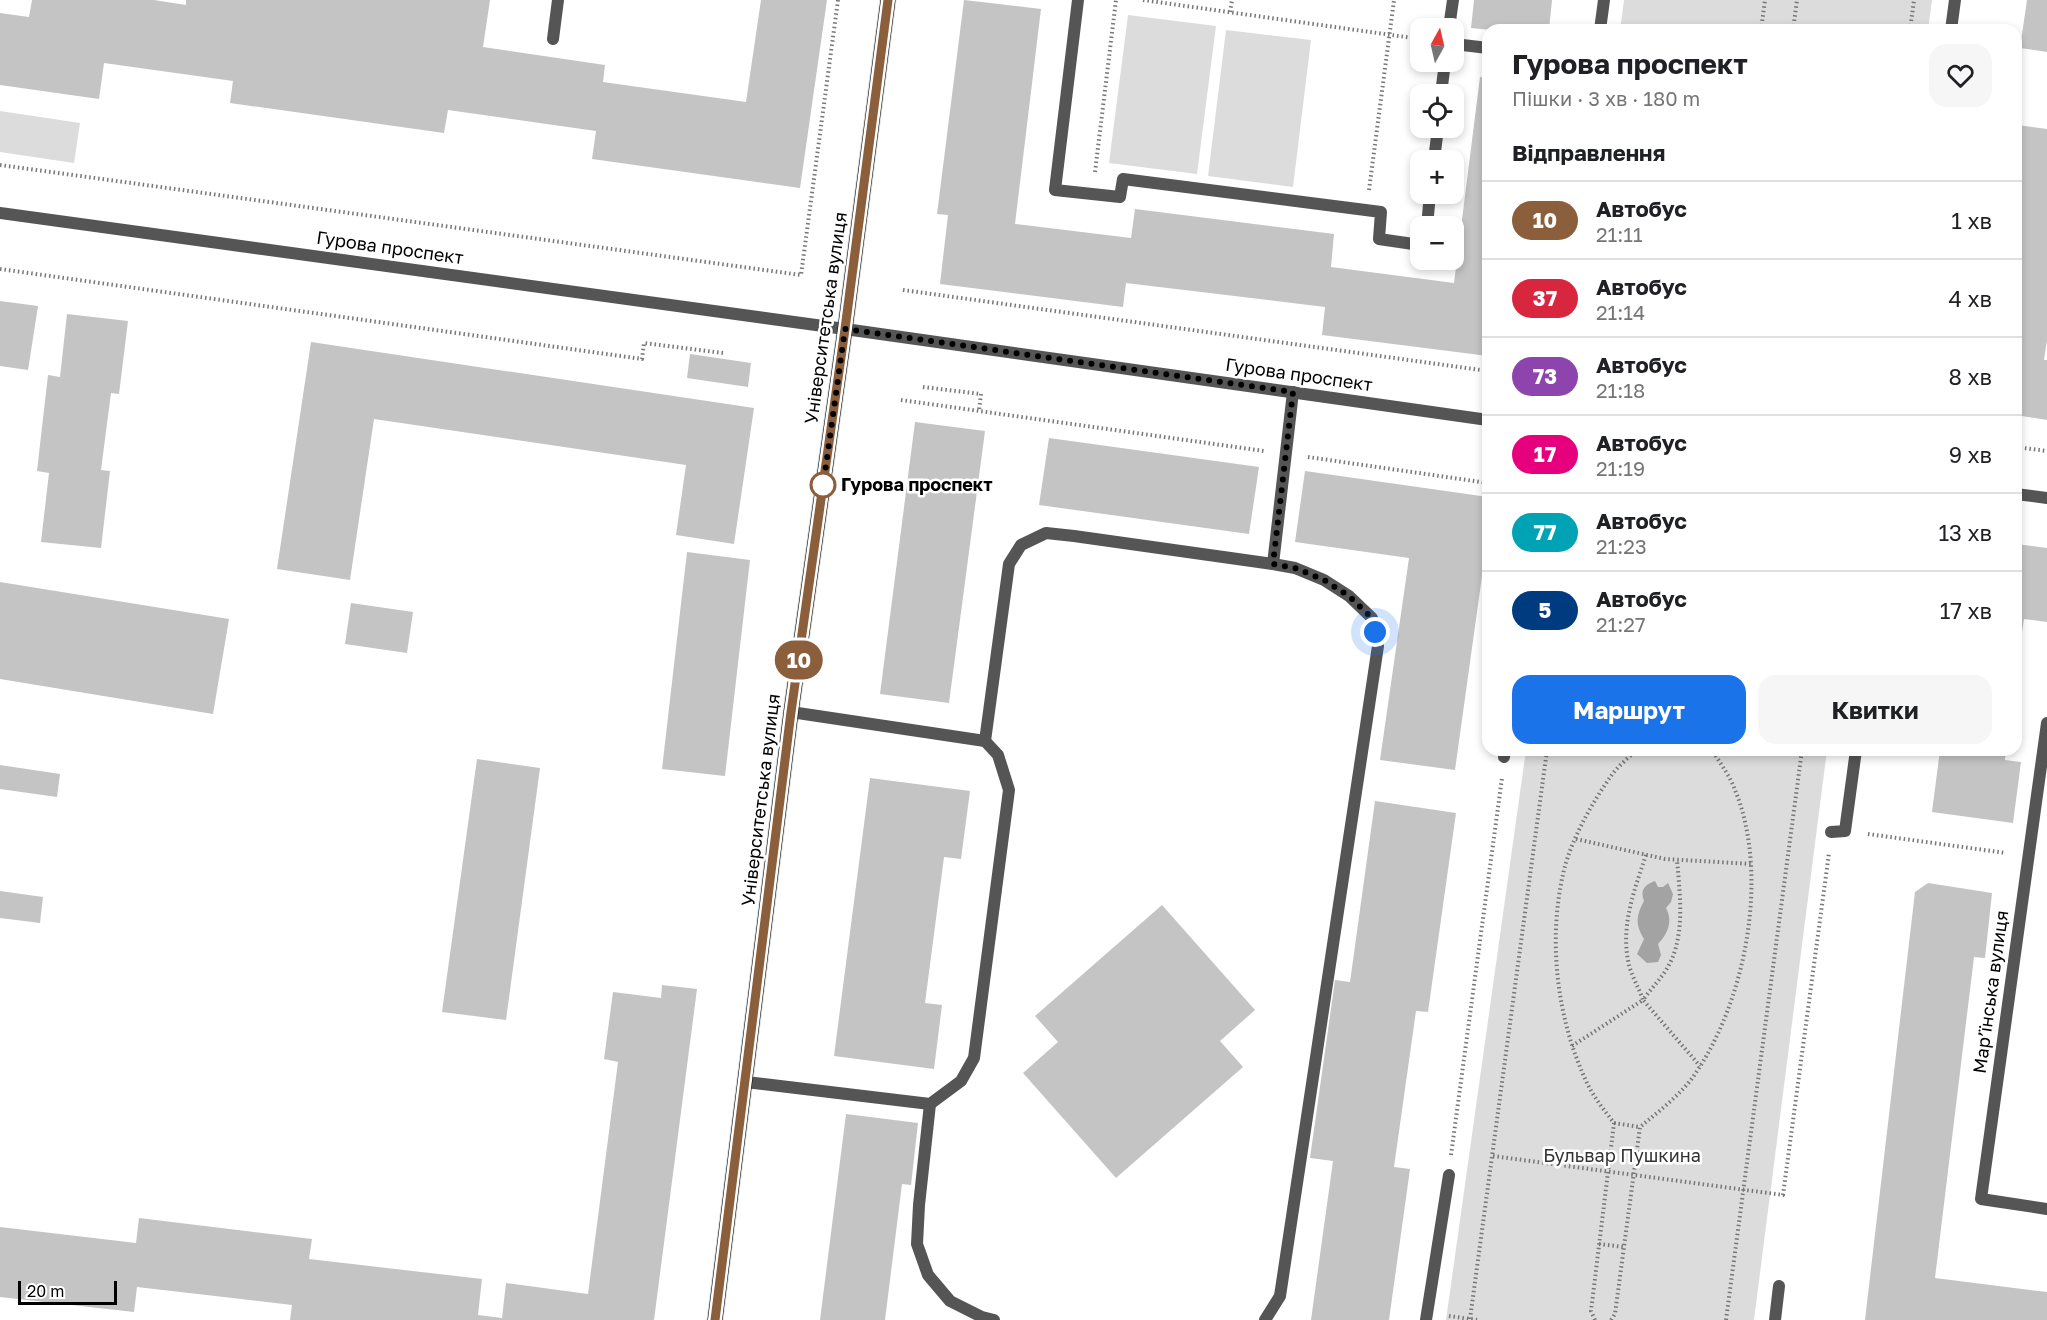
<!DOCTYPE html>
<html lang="uk">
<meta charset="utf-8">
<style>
:root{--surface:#fff;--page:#f6f6f6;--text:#202124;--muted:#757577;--line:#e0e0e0;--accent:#1a73e8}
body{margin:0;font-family:"Golos Text",sans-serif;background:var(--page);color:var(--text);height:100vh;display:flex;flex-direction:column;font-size:22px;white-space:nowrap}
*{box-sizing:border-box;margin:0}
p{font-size:20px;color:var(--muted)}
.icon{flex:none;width:33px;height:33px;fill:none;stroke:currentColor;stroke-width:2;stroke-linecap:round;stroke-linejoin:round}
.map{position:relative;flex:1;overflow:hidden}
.side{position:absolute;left:1482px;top:24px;width:540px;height:732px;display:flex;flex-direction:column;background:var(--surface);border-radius:18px;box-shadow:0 3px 9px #0003}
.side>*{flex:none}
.badge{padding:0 12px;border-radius:20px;font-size:21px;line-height:39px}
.needle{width:39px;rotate:8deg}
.buttons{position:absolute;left:1410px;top:18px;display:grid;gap:12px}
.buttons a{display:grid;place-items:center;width:54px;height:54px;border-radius:12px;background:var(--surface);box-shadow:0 3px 9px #0003;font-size:30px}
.scale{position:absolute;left:18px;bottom:15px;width:99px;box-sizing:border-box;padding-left:6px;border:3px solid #000;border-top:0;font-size:16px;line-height:21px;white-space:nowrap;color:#000;-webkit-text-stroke:4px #fff;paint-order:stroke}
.you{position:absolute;width:30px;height:30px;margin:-15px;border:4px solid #fff;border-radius:50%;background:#1a73e8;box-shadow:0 0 0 9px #1a73e833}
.map>.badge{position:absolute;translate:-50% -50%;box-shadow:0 0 0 3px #fff}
h2{padding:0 30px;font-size:22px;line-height:54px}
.round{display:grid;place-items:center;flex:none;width:63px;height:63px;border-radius:18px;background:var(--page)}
.headline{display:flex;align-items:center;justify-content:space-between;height:102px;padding:0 30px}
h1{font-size:28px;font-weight:700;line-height:45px}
.primary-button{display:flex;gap:12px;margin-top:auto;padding:12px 30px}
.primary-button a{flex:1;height:69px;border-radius:18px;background:var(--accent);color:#fff;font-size:24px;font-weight:700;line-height:69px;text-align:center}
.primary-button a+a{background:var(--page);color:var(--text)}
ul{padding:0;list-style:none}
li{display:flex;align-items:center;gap:18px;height:78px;padding:0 30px;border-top:2px solid var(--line)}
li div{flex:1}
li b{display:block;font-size:22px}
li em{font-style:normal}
li .badge{min-width:66px;font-weight:700;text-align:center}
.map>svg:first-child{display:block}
</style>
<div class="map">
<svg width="2047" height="1320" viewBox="0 0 2047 1320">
<rect width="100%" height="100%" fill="#fff"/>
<g fill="#dcdcdc">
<polygon points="1624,0 1932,0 1928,30 1620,30"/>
<polygon points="1128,15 1216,26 1197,174 1109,163"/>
<polygon points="1226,30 1311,40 1293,187 1208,176"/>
<polygon points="0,111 80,123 74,163 0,152"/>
<polygon points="1526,750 1827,750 1754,1320 1446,1320"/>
</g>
<path fill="#a3a3a3" d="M1655,881L1658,887H1663L1668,883L1673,894L1671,902L1666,908C1673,921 1668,934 1658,944L1661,955L1658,962L1647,963L1637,954L1644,939C1635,924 1636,916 1644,901C1640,890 1644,885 1655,881Z"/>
<g fill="#c4c4c4">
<polygon points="32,0 154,0 186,5 186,0 490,0 483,47 605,65 603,82 746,102 761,0 827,0 800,188 592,159 596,131 448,110 444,133 230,103 233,81 104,63 99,99 0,85 0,13 29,17"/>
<polygon points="964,0 1041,9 1015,224 1131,238 1135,209 1334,234 1331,267 1454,283 1480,77 1488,78 1488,356 1322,335 1325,307 1126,283 1123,307 940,284 948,215 937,214"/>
<polygon points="1474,0 1552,0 1549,30 1491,30 1471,28"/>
<polygon points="2027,0 2047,0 2047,52 2020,48"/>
<polygon points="2017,125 2047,129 2047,340 2044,360 2047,360 2047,420 2016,415"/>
<polygon points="0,301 38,306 28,370 0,366"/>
<polygon points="67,314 128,321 119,394 111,393 101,470 110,471 101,548 41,542 49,473 37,471 48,375 60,377"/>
<polygon points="311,342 754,408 734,544 676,535 686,465 374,419 350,580 277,569"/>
<polygon points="690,354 751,363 748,387 687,378"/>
<polygon points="915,422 985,431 949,703 880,694"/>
<polygon points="1049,438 1259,467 1249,534 1039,505"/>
<polygon points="1305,471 1488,497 1488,533 1455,770 1380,760 1409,558 1295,542"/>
<polygon points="2016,544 2047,548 2047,622 2024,619 2017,666"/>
<polygon points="687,552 750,560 725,776 662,769"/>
<polygon points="0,582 229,619 213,714 0,679"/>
<polygon points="351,603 413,612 407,653 345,644"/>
<polygon points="1940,750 2006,750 2005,760 2021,762 2013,823 1932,812"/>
<polygon points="477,759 540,768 506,1020 442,1012"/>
<polygon points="0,765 60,774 57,797 0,789"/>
<polygon points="870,778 970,791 961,859 944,857 925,1003 942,1005 934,1069 834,1056"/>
<polygon points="1375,801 1456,813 1428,1012 1416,1011 1394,1167 1410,1169 1389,1320 1311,1320 1333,1161 1310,1158 1335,980 1350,982"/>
<polygon points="1928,883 1992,893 1985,958 1974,957 1935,1278 2047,1292 2047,1320 1865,1320 1915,892"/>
<polygon points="0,891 43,897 40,923 0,918"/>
<polygon points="1162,905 1255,1010 1220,1041 1243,1067 1116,1178 1023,1073 1058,1042 1035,1016"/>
<polygon points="662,985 697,989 654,1320 290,1320 292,1305 137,1287 134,1312 0,1297 0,1227 136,1243 139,1218 312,1239 309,1259 482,1279 478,1315 502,1318 506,1283 588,1294 618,1062 604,1059 613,992 661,998"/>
<polygon points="846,1114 918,1123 911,1185 902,1184 885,1320 820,1320"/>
</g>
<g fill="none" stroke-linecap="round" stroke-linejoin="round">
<g stroke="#dbdbdb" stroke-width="17">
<polyline id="primary" points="715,1320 791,712 845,329 888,0"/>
</g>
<g stroke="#777" stroke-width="4" stroke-dasharray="1.5 3" stroke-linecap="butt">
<polyline points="1143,0 1420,39"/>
<polyline points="1230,12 1232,0"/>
<polyline points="1761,30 1765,0"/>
<polyline points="1793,30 1797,0"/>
<polyline points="1910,30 1914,0"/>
<polyline points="0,165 801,275 838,0"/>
<polyline points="1095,172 1116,0"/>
<polyline points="1369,190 1394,0"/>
<polyline points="0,269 642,359 644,343 723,353"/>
<polyline points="903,290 1488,371"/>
<polyline points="923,387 981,394 979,411"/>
<polyline points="901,400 1264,451"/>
<polyline points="2016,447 2047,451"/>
<polyline points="1308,457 1488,483"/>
<polyline points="1868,834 2006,853"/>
<polyline points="1576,839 1665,859 1752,864"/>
<path d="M1646,855C1634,891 1620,927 1629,965C1632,977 1639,988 1643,1000C1650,990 1659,981 1666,970C1686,939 1680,895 1677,860"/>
<polyline points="1572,1046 1643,1000 1700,1066"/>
<polyline points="1614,1123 1640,1127"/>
<polyline points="1451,1155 1502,778"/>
<polyline points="1493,1156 1783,1195 1829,853"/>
<polyline points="1599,1244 1624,1247"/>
<polyline points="1449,1316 1477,1320"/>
<polyline points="1470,1319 1547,750"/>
<path d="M1595,1320L1591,1311L1614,1123C1605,1111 1595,1099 1588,1085C1557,1021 1547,940 1564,870C1572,838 1592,803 1611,776C1618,766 1628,758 1637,750"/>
<path d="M1611,1320L1615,1314L1640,1127C1658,1112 1679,1096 1693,1077C1746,1002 1770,875 1735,790C1730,776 1720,763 1712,750"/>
<polyline points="1726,1320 1802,750"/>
</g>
<g stroke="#555" stroke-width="12">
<polyline points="1078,0 1055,190 1120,197 1123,179 1381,212 1379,239 1420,245"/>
<polyline points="1449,28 1453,0"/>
<polyline points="553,39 558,0"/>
<polyline points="1454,44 1488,48"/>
<polyline points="1441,94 1445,62"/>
<polyline points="1434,160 1438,128"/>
<polyline points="1427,226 1430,194"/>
<polyline points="1273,564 1293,392"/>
<polyline points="791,712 985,741"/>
<polyline points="1504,757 1505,750"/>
<polyline points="1831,832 1845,831 1856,750"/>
<polyline points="746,1082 930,1104 961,1081 974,1058 1009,790 998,755 985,741 1009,564 1021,545 1046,533 1074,536 1273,564 1295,568 1324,580 1349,596 1372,618 1378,646 1280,1296 1265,1320"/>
<polyline points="930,1104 919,1205 917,1244 928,1275 950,1301 982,1317 994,1320"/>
<polyline points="1426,1320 1449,1175"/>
<polyline points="1775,1320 1779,1286"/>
</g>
<g stroke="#555" stroke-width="12">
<polyline points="2016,494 2047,498"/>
<polyline points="2047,723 1981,1199 2047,1209"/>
</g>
<g stroke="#555" stroke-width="12">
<polyline points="1600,30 1604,0"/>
<polyline points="1951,30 1955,0"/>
<polyline points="0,213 845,329 1488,420"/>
</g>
<use href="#primary" stroke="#000" stroke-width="15"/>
</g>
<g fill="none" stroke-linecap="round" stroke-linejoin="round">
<g stroke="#fff" stroke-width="14">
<polyline id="line" points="715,1320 791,712 845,329 888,0"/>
</g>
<use href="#line" stroke="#8b5e3c" stroke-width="9"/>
<polyline stroke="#000" stroke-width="6" stroke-dasharray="0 10.8" points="823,485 823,487 845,329 1293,392 1273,564 1295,568 1324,580 1349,596 1372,618 1375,632"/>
</g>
<circle fill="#fff" stroke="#8b5e3c" stroke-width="3" cx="823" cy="485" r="12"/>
<g text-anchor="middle" stroke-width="5" stroke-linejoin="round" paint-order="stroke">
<g font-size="18" fill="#000" stroke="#fff">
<text transform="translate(390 248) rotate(8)" y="6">Гурова проспект</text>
<text transform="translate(826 318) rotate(-82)" y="6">Університетська вулиця</text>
<text transform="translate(1299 375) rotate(8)" y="6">Гурова проспект</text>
<text transform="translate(761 800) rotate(-83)" y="6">Університетська вулиця</text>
<text transform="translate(1991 992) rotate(-82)" y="6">Мар’їнська вулиця</text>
</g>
<g font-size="18" font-weight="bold" fill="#000" stroke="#fff" text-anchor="start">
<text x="841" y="491">Гурова проспект</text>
</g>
<g font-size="18" fill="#333" stroke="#fff">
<text x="1622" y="1162">Бульвар Пушкина</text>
</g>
</g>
</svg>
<div class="buttons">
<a><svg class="needle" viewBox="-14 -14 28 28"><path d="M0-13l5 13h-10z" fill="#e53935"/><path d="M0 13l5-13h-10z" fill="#757577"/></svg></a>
<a><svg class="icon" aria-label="locate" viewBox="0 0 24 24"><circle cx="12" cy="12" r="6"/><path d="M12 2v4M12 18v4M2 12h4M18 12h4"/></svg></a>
<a>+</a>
<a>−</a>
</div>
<div class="scale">20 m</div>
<div class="you" style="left:1375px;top:632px"></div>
<b class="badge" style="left:799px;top:660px;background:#8b5e3c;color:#fff">10</b>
<section class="side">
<div class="headline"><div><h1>Гурова проспект</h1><p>Пішки · 3 хв · 180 m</p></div><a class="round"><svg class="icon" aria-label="heart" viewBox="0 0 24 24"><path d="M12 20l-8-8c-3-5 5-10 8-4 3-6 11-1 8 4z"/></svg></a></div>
<h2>Відправлення</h2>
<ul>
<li><span class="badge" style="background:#8b5e3c;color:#fff">10</span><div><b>Автобус</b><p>21:11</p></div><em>1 хв</em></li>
<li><span class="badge" style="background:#d7263d;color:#fff">37</span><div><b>Автобус</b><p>21:14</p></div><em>4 хв</em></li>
<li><span class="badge" style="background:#8e44ad;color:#fff">73</span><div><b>Автобус</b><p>21:18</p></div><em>8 хв</em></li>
<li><span class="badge" style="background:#e6007e;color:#fff">17</span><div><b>Автобус</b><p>21:19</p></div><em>9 хв</em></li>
<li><span class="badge" style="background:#00a3b4;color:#fff">77</span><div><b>Автобус</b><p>21:23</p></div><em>13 хв</em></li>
<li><span class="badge" style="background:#003b80;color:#fff">5</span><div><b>Автобус</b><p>21:27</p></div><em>17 хв</em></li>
</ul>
<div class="primary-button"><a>Маршрут</a><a>Квитки</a></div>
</section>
</div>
